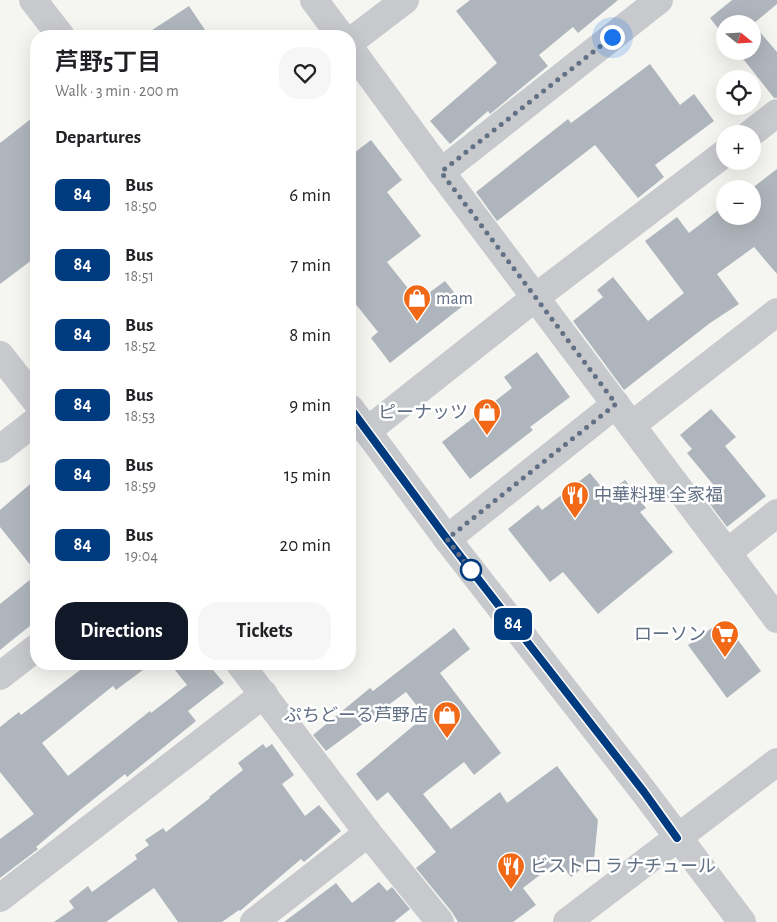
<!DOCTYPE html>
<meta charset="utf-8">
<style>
:root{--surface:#fff;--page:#f6f6f6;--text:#202124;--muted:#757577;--accent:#111827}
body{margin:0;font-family:"Alegreya Sans","Noto Sans JP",sans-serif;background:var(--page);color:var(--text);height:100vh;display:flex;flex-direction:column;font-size:19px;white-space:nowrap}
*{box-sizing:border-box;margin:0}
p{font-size:16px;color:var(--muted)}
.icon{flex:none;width:28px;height:28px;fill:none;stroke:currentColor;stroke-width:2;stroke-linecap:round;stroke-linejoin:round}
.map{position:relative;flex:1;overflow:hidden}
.side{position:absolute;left:30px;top:30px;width:326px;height:640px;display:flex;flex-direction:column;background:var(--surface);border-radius:20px;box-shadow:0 5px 20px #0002}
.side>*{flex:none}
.badge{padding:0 10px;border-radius:8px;font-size:18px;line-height:32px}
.needle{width:32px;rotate:108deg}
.fabs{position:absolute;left:716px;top:15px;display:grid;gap:10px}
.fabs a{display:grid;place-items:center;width:45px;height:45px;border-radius:50%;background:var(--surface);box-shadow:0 5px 20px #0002;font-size:25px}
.you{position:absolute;width:25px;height:25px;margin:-12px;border:4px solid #fff;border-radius:50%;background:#1a73e8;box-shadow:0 0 0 8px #1a73e833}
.map>.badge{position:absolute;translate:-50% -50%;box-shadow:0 0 0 2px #fff}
h2{padding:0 25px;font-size:19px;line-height:45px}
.round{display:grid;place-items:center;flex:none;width:52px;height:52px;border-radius:20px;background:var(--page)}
.overview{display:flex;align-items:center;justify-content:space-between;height:85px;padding:0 25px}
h1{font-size:24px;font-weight:600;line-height:38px}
.cta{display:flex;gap:10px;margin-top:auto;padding:10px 25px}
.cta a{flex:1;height:58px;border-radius:20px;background:var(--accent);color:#fff;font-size:20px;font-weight:600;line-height:58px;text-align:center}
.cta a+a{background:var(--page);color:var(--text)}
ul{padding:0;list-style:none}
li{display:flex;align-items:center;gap:15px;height:70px;padding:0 25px}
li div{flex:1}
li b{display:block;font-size:19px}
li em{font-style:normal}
li .badge{min-width:55px;font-weight:700;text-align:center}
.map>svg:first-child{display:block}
</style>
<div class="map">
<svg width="777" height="922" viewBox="0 0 777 922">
<rect width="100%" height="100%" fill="#f5f6f1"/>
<g fill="#afb5bc">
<polygon points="470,0 618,0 578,33 573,27 539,55 548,66 490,114 488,111 450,144 430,121 497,63 456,11"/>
<polygon points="732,0 777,0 777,4 753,24 777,52 777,98 774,98 737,51 752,51 752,24 725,24 725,37 710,18"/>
<polygon points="189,6 209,36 143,36"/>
<polygon points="650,64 680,105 694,94 714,121 655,165 664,177 638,198 595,145 497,221 476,192 568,119 571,123"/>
<polygon points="36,115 36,257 0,284 0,143"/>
<polygon points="371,140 402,180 387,192 421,236 387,262 418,301 445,281 464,305 390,363 371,338 378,332 350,297 350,156"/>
<polygon points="777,169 777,274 754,247 717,274 739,304 710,323 624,390 573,321 603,297 597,290 613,277 648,321 684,293 645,241 677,217 689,233 725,205 725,216 752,216 751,189"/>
<polygon points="537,352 570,397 530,427 533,430 470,479 442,442 512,388 504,377"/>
<polygon points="711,409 736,437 725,446 766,496 727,527 709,503 721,494 687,453 692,449 680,435"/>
<polygon points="590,473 607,494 625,480 646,508 640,512 673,552 598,614 563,572 550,582 508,529 538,505 542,510"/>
<polygon points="36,479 36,572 0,527 0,510"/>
<polygon points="36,575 36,621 0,650 0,604"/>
<polygon points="723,620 761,671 727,698 688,645"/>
<polygon points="454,628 470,649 440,673 501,753 474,775 464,762 423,794 451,829 500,792 507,803 557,766 598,820 594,859 571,877 558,861 523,888 536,905 513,922 458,922 452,912 416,868 436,852 388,792 377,801 356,774 425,716 406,692 326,751 313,735 370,688 373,691"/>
<polygon points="88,664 151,664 116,690 113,686 42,743 68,776 150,711 151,713 187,685 170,664 208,664 224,683 188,711 196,721 127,777 125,774 80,810 36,847 38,849 0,878 0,839 34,814 0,772 0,727 19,712 21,715"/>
<polygon points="263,744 266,748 272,744 294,775 282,784 305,816 319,805 341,831 304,862 301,859 240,911 239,910 222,922 178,922 154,888 106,922 54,922 74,908 69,901 88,886 92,892 137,859 135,855 149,845 145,840 163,828 166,832 210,798 209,797 243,770 238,763"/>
<polygon points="379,882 387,891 392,887 410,909 394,922 284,922 336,883 352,903"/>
</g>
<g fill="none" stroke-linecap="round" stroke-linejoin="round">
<g stroke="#c7c9cd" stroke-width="28">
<polyline points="33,0 61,36"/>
<polyline points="314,0 341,36"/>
<polyline points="350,42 405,0"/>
<polyline points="350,48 441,172 777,619"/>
<polyline points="750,134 777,113"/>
<polyline points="441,172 659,0"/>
<polyline points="0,355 36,401"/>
<polyline points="350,408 447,539 644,792 742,922"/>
<polyline points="632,425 777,312"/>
<polyline points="367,431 536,297 725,153"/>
<polyline points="0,449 36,421"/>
<polyline points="447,539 616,404"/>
<polyline points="728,552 777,513"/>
<polyline points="240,664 368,833 440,922"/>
<polyline points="0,676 36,648"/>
<polyline points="0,898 264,694"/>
<polyline points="254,922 368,833"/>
<polyline points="567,922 777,762"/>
</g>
</g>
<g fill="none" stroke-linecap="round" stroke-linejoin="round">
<g stroke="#fff" stroke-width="11">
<polyline id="line" points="350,408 447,539 644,792 677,838"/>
</g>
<use href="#line" stroke="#003b80" stroke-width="8"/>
<polyline stroke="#627085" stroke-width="5" stroke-dasharray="0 9" points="471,570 473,573 447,539 616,404 441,172 612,37"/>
</g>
<defs>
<g id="shop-pin" transform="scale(1.4375)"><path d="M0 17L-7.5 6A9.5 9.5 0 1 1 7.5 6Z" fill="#f16816" stroke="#fff"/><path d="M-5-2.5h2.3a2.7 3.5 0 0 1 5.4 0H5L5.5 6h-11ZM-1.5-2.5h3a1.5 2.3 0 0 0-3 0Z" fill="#fff"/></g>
<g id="restaurant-pin" transform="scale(1.4375)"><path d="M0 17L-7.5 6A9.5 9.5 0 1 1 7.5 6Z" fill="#f16816" stroke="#fff"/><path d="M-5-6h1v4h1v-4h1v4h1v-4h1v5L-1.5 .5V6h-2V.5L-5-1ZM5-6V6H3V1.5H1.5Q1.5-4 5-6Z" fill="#fff"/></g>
<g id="supermarket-pin" transform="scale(1.4375)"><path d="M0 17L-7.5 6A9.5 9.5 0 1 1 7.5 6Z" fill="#f16816" stroke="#fff"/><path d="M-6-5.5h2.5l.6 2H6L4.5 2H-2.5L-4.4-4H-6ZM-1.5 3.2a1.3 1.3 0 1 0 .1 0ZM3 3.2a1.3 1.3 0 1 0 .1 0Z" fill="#fff"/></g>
</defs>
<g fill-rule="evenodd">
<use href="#shop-pin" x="417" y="298"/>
<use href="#shop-pin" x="487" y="412"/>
<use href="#restaurant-pin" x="575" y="495"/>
<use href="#supermarket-pin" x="725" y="634"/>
<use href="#shop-pin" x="447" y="715"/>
<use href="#restaurant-pin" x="511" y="866"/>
</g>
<circle fill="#fff" stroke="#003b80" stroke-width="2.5" cx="471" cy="570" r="10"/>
<g text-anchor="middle" stroke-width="5" stroke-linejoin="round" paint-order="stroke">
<g font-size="18" fill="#627085" stroke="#fff" text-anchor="start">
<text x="436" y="304">mam</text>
<text x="468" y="418" text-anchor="end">ピーナッツ</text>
<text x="594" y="501">中華料理 全家福</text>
<text x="706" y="640" text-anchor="end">ローソン</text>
<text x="428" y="721" text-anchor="end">ぷちどーる芦野店</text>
<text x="530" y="872">ビストロ ラ ナチュール</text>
</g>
</g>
</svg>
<div class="fabs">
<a><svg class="needle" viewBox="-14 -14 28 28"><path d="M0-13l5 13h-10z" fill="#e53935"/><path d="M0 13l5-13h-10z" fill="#757577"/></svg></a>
<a><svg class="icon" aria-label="locate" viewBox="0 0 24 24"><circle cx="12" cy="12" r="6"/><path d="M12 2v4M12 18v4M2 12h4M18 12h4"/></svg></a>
<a>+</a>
<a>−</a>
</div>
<div class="you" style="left:612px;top:37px"></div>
<b class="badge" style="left:513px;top:624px;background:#003b80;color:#fff">84</b>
<section class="side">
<div class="overview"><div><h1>芦野5丁目</h1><p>Walk · 3 min · 200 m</p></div><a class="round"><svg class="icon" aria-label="heart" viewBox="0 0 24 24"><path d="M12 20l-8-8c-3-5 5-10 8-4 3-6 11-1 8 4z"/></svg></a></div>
<h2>Departures</h2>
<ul>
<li><span class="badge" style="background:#003b80;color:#fff">84</span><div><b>Bus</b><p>18:50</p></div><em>6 min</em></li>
<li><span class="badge" style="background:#003b80;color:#fff">84</span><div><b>Bus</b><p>18:51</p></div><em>7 min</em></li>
<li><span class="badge" style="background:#003b80;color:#fff">84</span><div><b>Bus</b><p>18:52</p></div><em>8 min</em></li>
<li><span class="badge" style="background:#003b80;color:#fff">84</span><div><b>Bus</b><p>18:53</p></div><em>9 min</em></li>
<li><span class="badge" style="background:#003b80;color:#fff">84</span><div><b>Bus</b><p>18:59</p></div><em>15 min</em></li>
<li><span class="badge" style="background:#003b80;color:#fff">84</span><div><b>Bus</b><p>19:04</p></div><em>20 min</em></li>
</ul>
<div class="cta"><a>Directions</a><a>Tickets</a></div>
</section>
</div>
